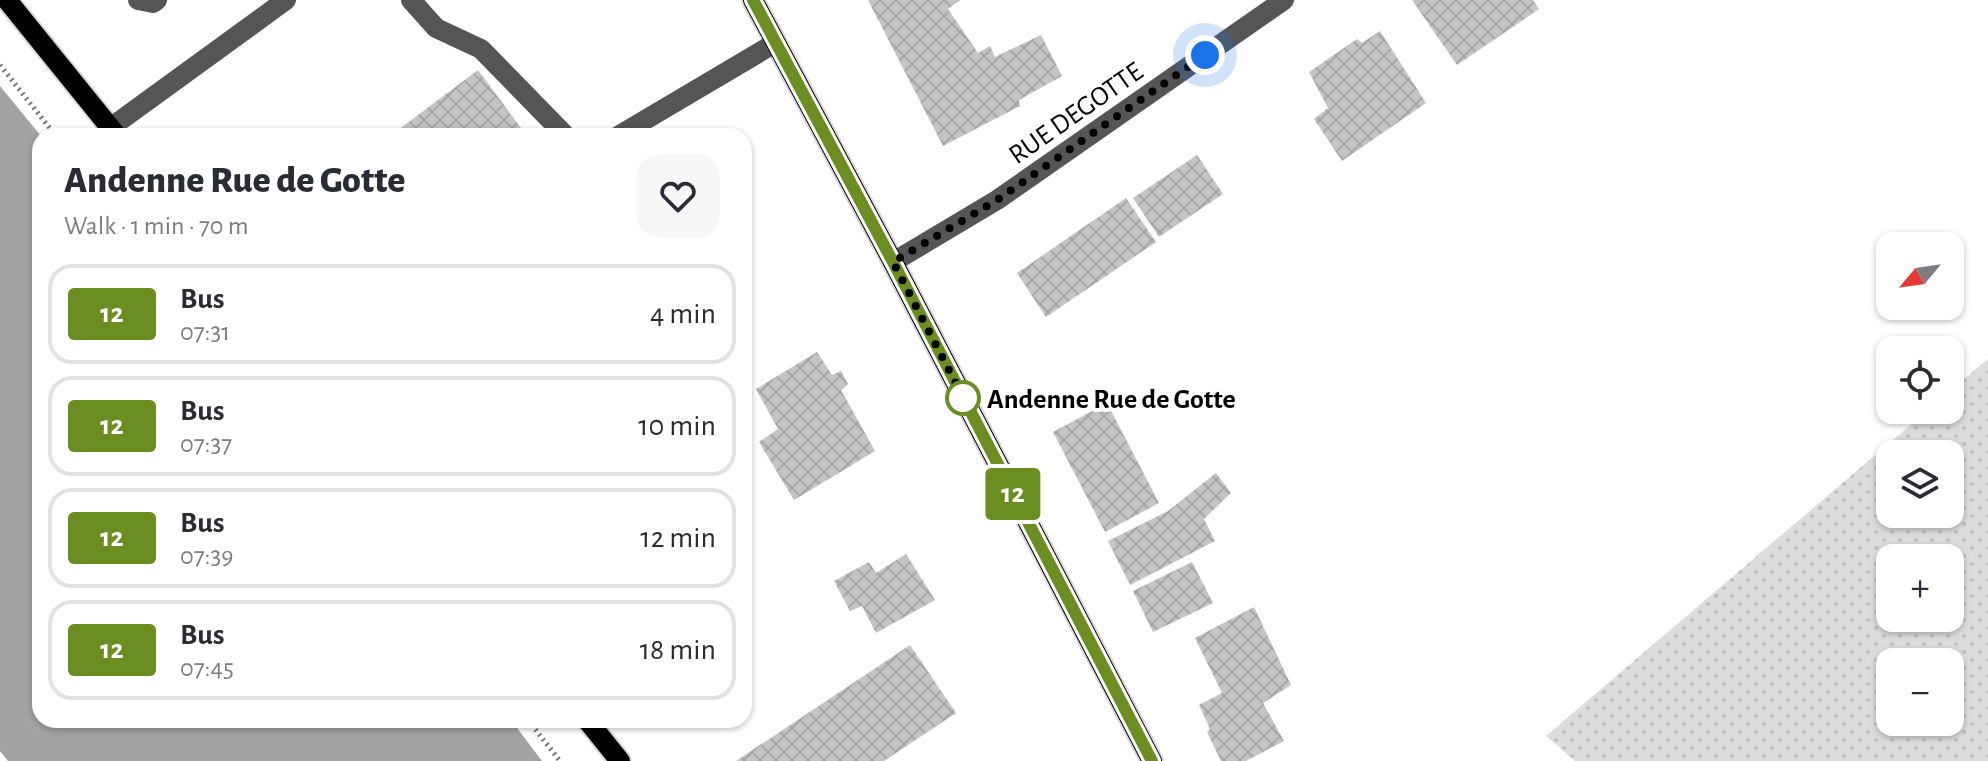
<!DOCTYPE html>
<meta charset="utf-8">
<style>
:root{--surface:#fff;--page:#f7f7f7;--text:#2b2b33;--muted:#7c7c81;--line:#e1e1e2}
body{margin:0;font-family:"Alegreya Sans",sans-serif;background:var(--page);color:var(--text);height:100vh;display:flex;flex-direction:column;font-size:30px;white-space:nowrap}
*{box-sizing:border-box;margin:0}
p{font-size:26px;color:var(--muted)}
.icon{flex:none;width:44px;height:44px;fill:none;stroke:currentColor;stroke-width:2;stroke-linecap:round;stroke-linejoin:round}
.map{position:relative;flex:1;overflow:hidden}
.drawer{position:absolute;left:32px;top:128px;width:720px;height:600px;display:flex;flex-direction:column;background:var(--surface);border-radius:24px;box-shadow:0 2px 6px #0004}
.drawer>*{flex:none}
.badge{padding:0 16px;border-radius:6px;font-size:28px;line-height:52px}
.needle{width:52px;rotate:241deg}
.buttons{position:absolute;left:1876px;top:232px;display:grid;gap:16px}
.buttons a{display:grid;place-items:center;width:88px;height:88px;border-radius:16px;background:var(--surface);box-shadow:0 2px 6px #0004;font-size:40px}
.you{position:absolute;width:40px;height:40px;margin:-20px;border:6px solid #fff;border-radius:50%;background:#1a73e8;box-shadow:0 0 0 12px #1a73e833}
.map>.badge{position:absolute;translate:-50% -50%;box-shadow:0 0 0 4px #fff}
.round{display:grid;place-items:center;flex:none;width:84px;height:84px;border-radius:24px;background:var(--page)}
.overview{display:flex;align-items:center;justify-content:space-between;height:136px;padding:0 32px}
h1{font-size:38px;font-weight:800;line-height:60px}
ul{padding:0;list-style:none}
li{display:flex;align-items:center;gap:24px;height:100px;margin:0 16px 12px;padding:0 16px;border:4px solid var(--line);border-radius:24px}
li div{flex:1}
li b{display:block;font-size:30px}
li em{font-style:normal}
li .badge{min-width:88px;font-weight:700;text-align:center}
.map>svg:first-child{display:block}
</style>
<div class="map">
<svg width="1988" height="761" viewBox="0 0 1988 761">
<defs>
<pattern id="grass-dots" width="8" height="8" patternUnits="userSpaceOnUse" patternTransform="scale(2)"><rect width="8" height="8" fill="#dcdcdc"/><path d="M2 2h.1M6 6h.1" fill="none" stroke="#bbb" stroke-width="1.8" stroke-linecap="round"/></pattern>
<pattern id="building-cross-hatch" width="8" height="8" patternUnits="userSpaceOnUse" patternTransform="scale(2)"><rect width="8" height="8" fill="#c4c4c4"/><path d="M0 0l8 8M0 8l8-8" fill="none" stroke="#a7a7a7"/></pattern>
</defs>
<rect width="100%" height="100%" fill="#fff"/>
<path fill="url(#grass-dots)" fill-rule="evenodd" d="M1988,359V761H1575L1546,736L1928,410H1950V391ZM1890,454H1950V514H1890ZM1890,558H1950V618H1890ZM1890,662H1950V722H1890Z"/>
<polygon fill="#a3a3a3" points="0,86 41,136 40,720 511,720 542,761 8,761 0,751"/>
<g fill="url(#building-cross-hatch)">
<polygon points="868,0 960,0 948,9 978,53 990,46 995,57 1041,35 1062,76 1019,100 1020,106 943,146"/>
<polygon points="1412,0 1533,0 1539,9 1457,65"/>
<polygon points="1380,31 1426,103 1342,161 1314,119 1328,108 1309,72 1357,39 1362,43"/>
<polygon points="478,70 527,136 390,136"/>
<polygon points="1197,155 1223,194 1159,237 1133,198"/>
<polygon points="1126,198 1156,242 1046,317 1017,273"/>
<polygon points="817,352 832,375 841,371 848,384 841,390 875,451 794,500 759,442 778,429 756,389"/>
<polygon points="1107,403 1159,503 1105,532 1053,432"/>
<polygon points="1216,473 1231,493 1204,519 1215,541 1130,585 1108,541 1168,511"/>
<polygon points="906,554 935,600 876,633 862,606 850,611 834,581 869,562 876,573"/>
<polygon points="1192,562 1213,603 1153,632 1133,591"/>
<polygon points="1254,607 1291,685 1263,703 1284,741 1246,761 1221,761 1207,732 1210,729 1199,705 1222,693 1195,638"/>
<polygon points="910,645 956,713 884,761 736,761"/>
</g>
<g fill="none" stroke-linecap="round" stroke-linejoin="round">
<g stroke="#dbdbdb" stroke-width="24">
<g id="major">
<polyline points="7,0 117,136"/>
<polyline points="753,0 893,262 1152,761"/>
<polyline points="587,720 620,761"/>
</g>
</g>
<g stroke="#777" stroke-width="5" stroke-dasharray="2 4" stroke-linecap="butt">
<polyline points="0,65 56,136"/>
<polyline points="528,720 560,761"/>
</g>
<g stroke="#555" stroke-width="20">
<polyline points="138,0 153,3 157,0"/>
<polyline points="411,0 436,28 481,49 566,136"/>
<polyline points="110,128 286,0"/>
<polyline points="618,136 775,43"/>
<polyline points="893,262 997,200 1284,0"/>
</g>
<use href="#major" stroke="#000" stroke-width="20"/>
</g>
<g fill="none" stroke-linecap="round" stroke-linejoin="round">
<g stroke="#fff" stroke-width="18">
<polyline id="line" points="753,0 893,262 1152,761"/>
</g>
<use href="#line" stroke="#6b8e23" stroke-width="12"/>
<polyline stroke="#000" stroke-width="8" stroke-dasharray="0 14.4" points="963,398 966,403 893,262 997,200 1205,55"/>
</g>
<circle fill="#fff" stroke="#6b8e23" stroke-width="4" cx="963" cy="398" r="16"/>
<g text-anchor="middle" stroke-width="8" stroke-linejoin="round" paint-order="stroke">
<g font-size="28" fill="#000" stroke="#fff">
<text transform="translate(1075 112) rotate(-35)" y="10">RUE DEGOTTE</text>
</g>
<g font-size="28" font-weight="bold" fill="#000" stroke="#fff" text-anchor="start">
<text x="987" y="408">Andenne Rue de Gotte</text>
</g>
</g>
</svg>
<div class="buttons">
<a><svg class="needle" viewBox="-14 -14 28 28"><path d="M0-13l5 13h-10z" fill="#e53935"/><path d="M0 13l5-13h-10z" fill="#7c7c81"/></svg></a>
<a><svg class="icon" aria-label="locate" viewBox="0 0 24 24"><circle cx="12" cy="12" r="6"/><path d="M12 2v4M12 18v4M2 12h4M18 12h4"/></svg></a>
<a><svg class="icon" aria-label="layers" viewBox="0 0 24 24"><path d="M12 4l9 5-9 5-9-5zM3 14l9 5 9-5"/></svg></a>
<a>+</a>
<a>−</a>
</div>
<div class="you" style="left:1205px;top:55px"></div>
<b class="badge" style="left:1013px;top:494px;background:#6b8e23;color:#fff">12</b>
<section class="drawer">
<div class="overview"><div><h1>Andenne Rue de Gotte</h1><p>Walk · 1 min · 70 m</p></div><a class="round"><svg class="icon" aria-label="heart" viewBox="0 0 24 24"><path d="M12 20l-8-8c-3-5 5-10 8-4 3-6 11-1 8 4z"/></svg></a></div>
<ul>
<li><span class="badge" style="background:#6b8e23;color:#fff">12</span><div><b>Bus</b><p>07:31</p></div><em>4 min</em></li>
<li><span class="badge" style="background:#6b8e23;color:#fff">12</span><div><b>Bus</b><p>07:37</p></div><em>10 min</em></li>
<li><span class="badge" style="background:#6b8e23;color:#fff">12</span><div><b>Bus</b><p>07:39</p></div><em>12 min</em></li>
<li><span class="badge" style="background:#6b8e23;color:#fff">12</span><div><b>Bus</b><p>07:45</p></div><em>18 min</em></li>
</ul>
</section>
</div>
